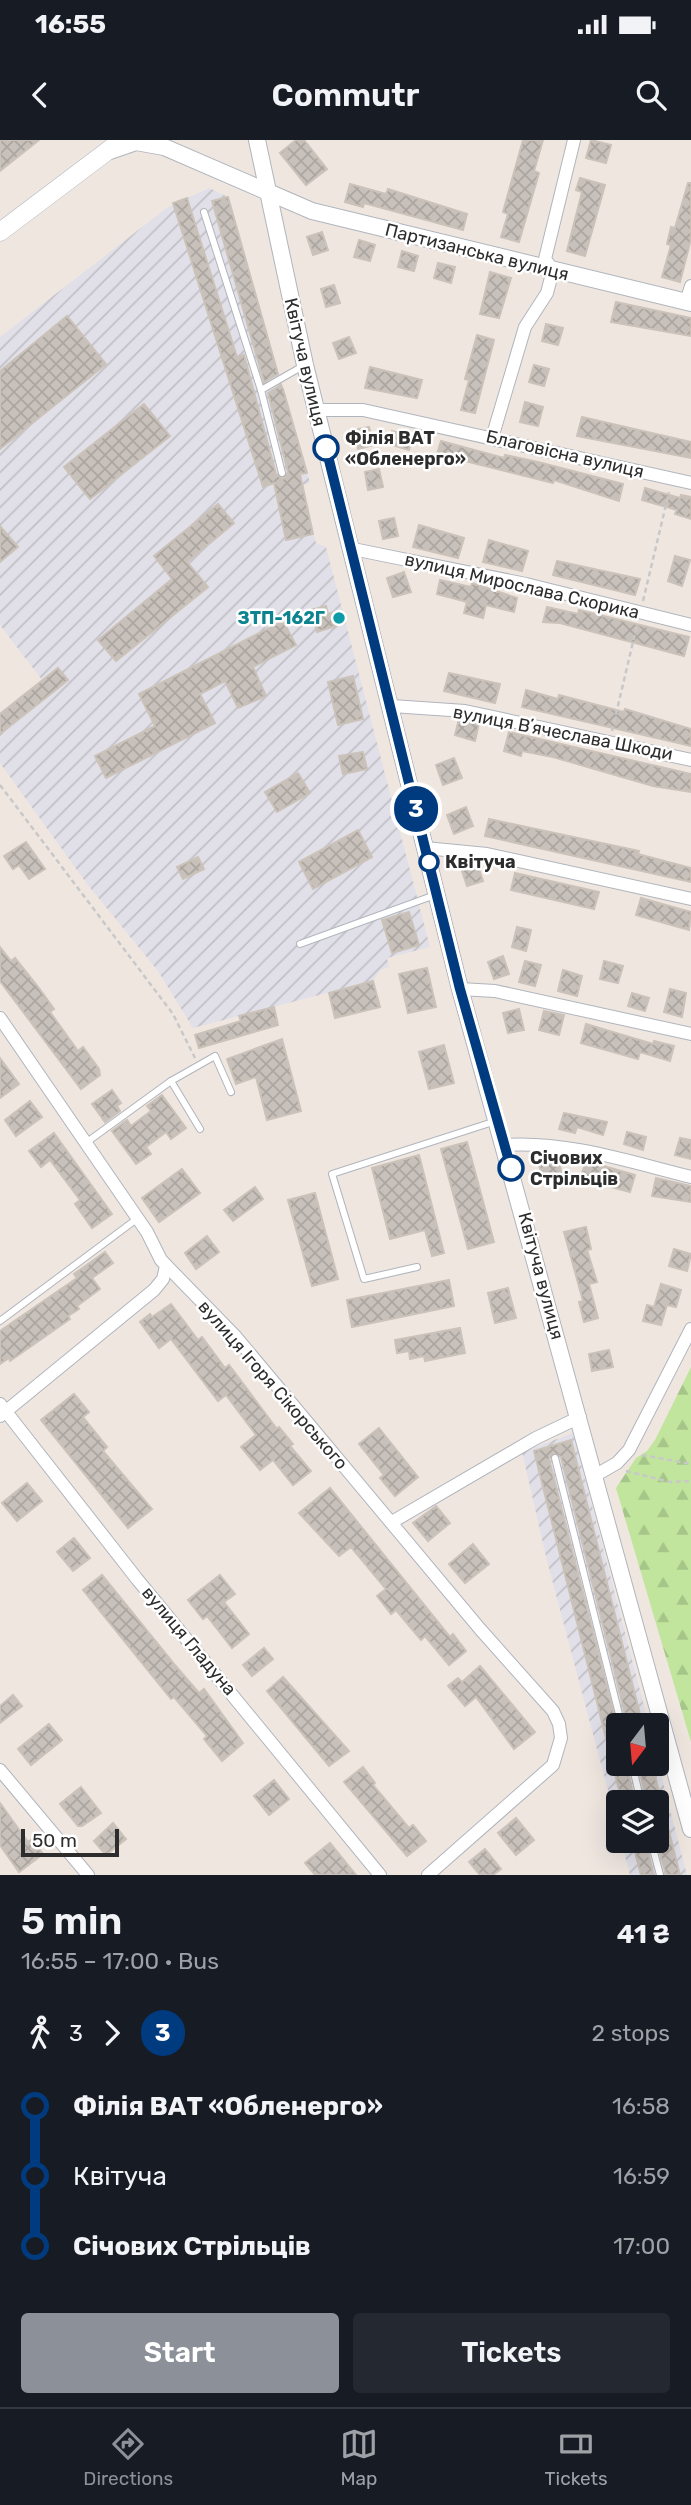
<!DOCTYPE html>
<meta charset="utf-8">
<style>
:root{--surface:#171b24;--page:#242831;--text:#f1f3f6;--muted:#9ea1a6;--line:#363941;--accent:#8c9099}
body{margin:0;font-family:Rubik,sans-serif;background:var(--page);color:var(--text);height:100vh;display:flex;flex-direction:column;font-size:26px;white-space:nowrap}
*{box-sizing:border-box;margin:0}
p{font-size:23px;color:var(--muted)}
.icon{flex:none;width:38px;height:38px;fill:none;stroke:currentColor;stroke-width:2;stroke-linecap:round;stroke-linejoin:round}
.map{position:relative;height:1735px;overflow:hidden}
.details{display:flex;flex-direction:column;background:var(--surface);flex:1}
.details>*{flex:none}
.badge{padding:0 14px;border-radius:23px;font-size:24px;line-height:46px}
.needle{width:46px;rotate:196deg}
.tools{position:absolute;left:606px;top:1573px;display:grid;gap:14px}
.tools a{display:grid;place-items:center;width:63px;height:63px;border-radius:7px;background:var(--surface);box-shadow:0 7px 28px #0002;font-size:35px}
.scale{position:absolute;left:21px;bottom:18px;width:98px;box-sizing:border-box;padding-left:7px;border:4px solid #2d2d2d;border-top:0;font-size:19px;line-height:24px;white-space:nowrap;color:#2d2d2d;-webkit-text-stroke:5px #fff;paint-order:stroke}
.map>.badge{position:absolute;translate:-50% -50%;box-shadow:0 0 0 4px #fff}
.legs{display:flex;align-items:center;gap:10px;height:77px;padding:0 21px;font-size:23px}
.legs p{margin-inline-start:auto}
.head{display:flex;align-items:center;justify-content:space-between;height:119px;padding:0 21px}
h1{font-size:38px;font-weight:600;line-height:52px}
.cta{display:flex;gap:14px;margin-top:auto;padding:14px 21px}
.cta a{flex:1;height:80px;border-radius:7px;background:var(--accent);color:#fff;font-size:28px;font-weight:600;line-height:80px;text-align:center}
.cta a+a{background:var(--page);color:var(--text)}
ul{padding:0 21px;list-style:none}
li{display:flex;align-items:center;gap:24px;height:70px;font-size:26px}
li i{display:grid;place-items:center;width:10px;height:100%;margin:0 9px;background:currentColor}
li i::after{content:'';width:18px;height:18px;margin:-9px;border:5px solid;border-radius:50%;background:var(--surface)}
li p{margin-inline-start:auto}
li:first-child i{background:linear-gradient(#0000 50%,currentColor 0)}
li:last-child i{background:linear-gradient(currentColor 50%,#0000 0)}
.status{display:flex;justify-content:space-between;align-items:center;height:49px;padding:0 35px;background:var(--surface);direction:ltr}
.status svg{height:19px;fill:currentColor}
header{display:flex;justify-content:space-between;align-items:center;height:91px;padding:0 21px;background:var(--surface);font-size:32px;font-weight:600}
.tab-bar{display:flex;justify-content:space-around;align-items:center;height:98px;border-top:2px solid var(--line);background:var(--surface);font-size:19px;color:var(--muted)}
.tab-bar a{display:grid;justify-items:center;gap:4px}
.tab-bar .current{color:var(--accent)}
.map>svg:first-child{display:block}
</style>
<div class="status"><b>16:55</b><svg viewBox="0 0 49 12"><path d="M0 12V9h3v3zM5 12V6h3v6zM10 12V3h3v9zM15 12V0h3v12zM26 1h20v11H26zM47 4h2v5h-2z"/></svg></div>
<header><svg class="icon" aria-label="back" viewBox="0 0 24 24"><path d="M15 5l-7 7 7 7"/></svg>Commutr<svg class="icon" aria-label="search" viewBox="0 0 24 24"><circle cx="10" cy="10" r="6"/><path d="M15 15l6 6"/></svg></header>
<div class="map">
<svg width="691" height="1735" viewBox="0 0 691 1735">
<defs>
<pattern id="industrial-furrows" width="10" height="10" patternUnits="userSpaceOnUse" patternTransform="scale(1.75)"><rect width="10" height="10" fill="#e1e0e8"/><path d="M-1 1l2-2M0 10L10 0M9 11l2-2" fill="none" stroke="#c1c0c7"/></pattern>
<pattern id="forest-firs" width="22" height="20" patternUnits="userSpaceOnUse" patternTransform="scale(1.75)"><rect width="22" height="20" fill="#c1e59d"/><path d="M5 1l3.5 6h-7zM16 11l3.5 6h-7z" fill="#a6c588"/></pattern>
<pattern id="building-cross-hatch" width="8" height="8" patternUnits="userSpaceOnUse" patternTransform="scale(1.75)"><rect width="8" height="8" fill="#c8c1bb"/><path d="M0 0l8 8M0 8l8-8" fill="none" stroke="#aca6a1"/></pattern>
</defs>
<rect width="100%" height="100%" fill="#efe6e0"/>
<g fill="url(#industrial-furrows)">
<polygon points="209,48 228,57 310,343 302,345 316,403 326,407 430,807 387,818 389,827 380,830 373,841 193,888 158,831 87,744 0,623 0,572 42,540 0,485 0,197 168,67"/>
<polygon points="573,1293 649,1585 618,1586 618,1624 656,1624 656,1615 687,1735 630,1735 621,1701 656,1701 656,1662 618,1662 618,1688 547,1421 522,1312"/>
</g>
<polygon fill="url(#forest-firs)" points="691,1227 691,1602 616,1348 636,1318 647,1311 655,1300"/>
<g fill="url(#building-cross-hatch)" stroke="#cbc2b9" stroke-width="2">
<polygon points="0,0 39,0 0,31"/>
<polygon points="296,0 304,0 327,29 306,45 280,13"/>
<polygon points="523,0 543,0 534,31 539,33 519,102 501,97 508,74 503,72"/>
<polygon points="591,0 611,5 606,23 586,18"/>
<polygon points="580,38 605,45 585,116 567,111 582,52 576,50"/>
<polygon points="688,43 691,43 691,99 680,142 662,137 671,105 667,104 671,87 675,88"/>
<polygon points="350,44 386,54 388,49 467,74 463,90 364,63 363,67 345,62"/>
<polygon points="228,57 278,234 264,242 212,61"/>
<polygon points="187,58 237,217 244,215 276,334 283,339 288,332 268,253 281,245 283,249 307,333 300,334 313,394 286,400 274,343 263,347 173,63"/>
<polygon points="322,92 328,110 313,115 307,97"/>
<polygon points="359,100 375,105 370,121 354,117"/>
<polygon points="402,111 418,116 414,131 398,127"/>
<polygon points="438,123 455,127 451,143 434,138"/>
<polygon points="490,132 511,138 499,178 480,174"/>
<polygon points="334,145 340,163 326,167 321,149"/>
<polygon points="616,162 691,178 691,196 611,182"/>
<polygon points="67,176 106,224 0,309 0,231"/>
<polygon points="546,184 563,188 558,205 542,201"/>
<polygon points="477,195 494,200 475,273 461,270 469,240 465,239"/>
<polygon points="349,197 356,213 339,219 333,203"/>
<polygon points="534,225 549,229 544,246 529,242"/>
<polygon points="370,227 422,240 417,258 365,248"/>
<polygon points="525,262 543,267 538,286 520,282"/>
<polygon points="144,264 170,296 90,359 64,327"/>
<polygon points="582,277 691,302 691,318 577,296"/>
<polygon points="369,287 374,305 358,309 354,290"/>
<polygon points="392,291 413,297 409,310 389,304"/>
<polygon points="441,301 504,318 505,315 538,322 623,344 619,361 554,340 553,343 437,314"/>
<polygon points="379,329 383,347 368,350 365,332"/>
<polygon points="645,348 680,358 681,355 691,357 691,379 675,374 677,370 642,360"/>
<polygon points="218,364 234,383 187,422 208,447 116,521 98,500 172,439 154,416"/>
<polygon points="394,378 398,396 383,399 379,381"/>
<polygon points="419,385 464,398 458,418 413,407"/>
<polygon points="0,386 18,407 0,422"/>
<polygon points="489,400 528,411 522,431 483,422"/>
<polygon points="675,416 690,420 682,446 668,441"/>
<polygon points="557,421 640,439 635,455 553,435"/>
<polygon points="404,432 411,452 393,457 387,438"/>
<polygon points="440,440 471,447 472,443 517,458 514,472 486,465 483,478 464,473 467,462 437,454"/>
<polygon points="326,466 328,474 342,471 345,483 317,492 311,470"/>
<polygon points="547,467 578,474 579,470 689,497 684,516 560,483 543,482"/>
<polygon points="283,481 296,505 253,527 266,556 238,568 225,541 200,554 215,583 106,638 95,616 155,586 139,554"/>
<polygon points="58,528 68,540 0,594 0,574"/>
<polygon points="449,533 500,544 495,563 444,551"/>
<polygon points="353,536 363,579 338,585 328,542"/>
<polygon points="526,550 558,559 559,555 624,572 625,569 691,589 691,606 522,567"/>
<polygon points="459,579 479,583 475,601 455,595"/>
<polygon points="509,592 691,634 691,652 653,646 553,617 522,611 521,616 504,611"/>
<polygon points="363,612 367,629 343,634 339,616"/>
<polygon points="454,618 462,638 443,645 436,625"/>
<polygon points="298,633 310,653 277,672 265,652"/>
<polygon points="466,667 473,686 454,694 447,675"/>
<polygon points="489,679 639,711 638,714 691,728 691,742 485,696"/>
<polygon points="358,690 372,717 313,749 299,722"/>
<polygon points="26,702 45,729 29,739 19,725 13,729 4,716"/>
<polygon points="198,717 204,729 183,739 177,727"/>
<polygon points="477,723 483,741 467,746 461,728"/>
<polygon points="515,733 599,752 594,769 511,750"/>
<polygon points="641,758 691,772 689,790 636,775"/>
<polygon points="409,772 419,805 392,813 382,780"/>
<polygon points="517,787 531,790 526,811 512,807"/>
<polygon points="0,807 11,821 15,818 39,848 54,869 50,872 78,911 83,907 99,929 100,935 81,949 0,841"/>
<polygon points="503,816 509,834 494,839 488,822"/>
<polygon points="525,821 541,825 535,846 519,842"/>
<polygon points="604,821 623,826 618,843 600,839"/>
<polygon points="427,828 436,867 408,873 399,834"/>
<polygon points="563,830 582,836 577,856 558,851"/>
<polygon points="373,841 380,867 335,878 329,853"/>
<polygon points="670,849 686,853 682,877 664,872"/>
<polygon points="632,853 649,858 645,871 628,866"/>
<polygon points="274,867 278,885 199,908 195,895 241,881 239,876"/>
<polygon points="519,869 524,890 508,893 503,873"/>
<polygon points="544,871 564,875 559,895 539,890"/>
<polygon points="586,884 653,904 654,901 674,906 670,921 640,912 638,919 581,903"/>
<polygon points="282,899 301,971 267,980 256,937 236,944 227,919"/>
<polygon points="444,905 454,943 429,949 419,912"/>
<polygon points="0,918 19,944 0,958"/>
<polygon points="112,950 121,963 117,966 120,971 105,982 92,964"/>
<polygon points="162,955 186,988 171,999 166,992 146,1007 151,1014 136,1024 112,991 127,980 131,986 151,971 147,966"/>
<polygon points="30,961 42,977 16,996 5,980"/>
<polygon points="564,973 607,982 603,995 577,987 575,993 559,989"/>
<polygon points="627,992 646,997 643,1010 624,1004"/>
<polygon points="54,993 112,1074 92,1088 75,1064 80,1060 50,1020 41,1027 29,1011"/>
<polygon points="680,998 691,1000 691,1019 675,1015"/>
<polygon points="467,1002 494,1102 468,1109 441,1009"/>
<polygon points="419,1015 444,1113 432,1116 425,1090 390,1099 372,1028"/>
<polygon points="557,1016 563,1038 545,1044 538,1022"/>
<polygon points="586,1021 635,1035 630,1052 580,1039"/>
<polygon points="182,1029 200,1053 159,1082 142,1058"/>
<polygon points="656,1038 691,1046 691,1062 652,1056"/>
<polygon points="255,1047 263,1059 233,1081 224,1070"/>
<polygon points="315,1053 338,1139 312,1146 288,1060"/>
<polygon points="586,1087 591,1109 587,1110 597,1142 589,1144 598,1178 584,1182 579,1162 583,1161 564,1092"/>
<polygon points="207,1096 219,1112 196,1129 185,1113"/>
<polygon points="674,1109 691,1114 687,1131 669,1126"/>
<polygon points="105,1112 113,1123 92,1138 100,1149 77,1166 79,1169 68,1176 70,1179 10,1221 9,1218 0,1224 0,1191 77,1138 74,1134"/>
<polygon points="449,1140 454,1166 352,1187 347,1160"/>
<polygon points="661,1144 681,1150 676,1167 667,1165 661,1185 643,1181 647,1165 654,1167"/>
<polygon points="508,1148 516,1178 495,1183 488,1153"/>
<polygon points="171,1164 198,1200 202,1197 225,1228 229,1225 277,1289 279,1287 293,1304 290,1306 311,1331 293,1345 273,1320 260,1330 241,1307 256,1295 226,1255 218,1261 171,1199 159,1208 140,1182 150,1174 152,1177"/>
<polygon points="460,1188 465,1213 425,1221 424,1216 410,1219 409,1211 397,1213 395,1200"/>
<polygon points="609,1210 613,1227 592,1231 589,1214"/>
<polygon points="74,1254 89,1272 83,1277 107,1307 103,1311 152,1369 128,1388 41,1280"/>
<polygon points="379,1288 418,1337 395,1356 380,1338 384,1335 359,1304"/>
<polygon points="571,1300 643,1586 628,1586 561,1317 553,1313 549,1319 618,1590 618,1624 626,1624 635,1662 622,1662 534,1311"/>
<polygon points="27,1343 42,1361 17,1381 2,1363"/>
<polygon points="330,1348 450,1497 453,1494 466,1511 449,1525 425,1496 421,1500 396,1470 391,1474 377,1456 386,1449 351,1407 339,1416 299,1373"/>
<polygon points="436,1366 450,1383 428,1401 413,1383"/>
<polygon points="74,1398 90,1418 73,1431 57,1412"/>
<polygon points="473,1404 489,1424 465,1443 449,1424"/>
<polygon points="102,1435 174,1524 199,1553 204,1549 243,1603 222,1621 204,1599 207,1596 174,1557 171,1559 83,1450"/>
<polygon points="220,1435 235,1454 224,1462 249,1494 232,1508 207,1476 203,1479 188,1460"/>
<polygon points="264,1508 273,1519 252,1536 243,1525"/>
<polygon points="480,1526 535,1592 514,1609 476,1557 465,1566 448,1546 458,1538 462,1542"/>
<polygon points="283,1537 349,1611 329,1626 267,1551"/>
<polygon points="13,1555 22,1566 0,1583 0,1566"/>
<polygon points="49,1584 62,1600 31,1625 18,1609"/>
<polygon points="638,1624 652,1624 680,1735 666,1735 656,1699 656,1662 647,1662"/>
<polygon points="363,1627 375,1643 373,1645 409,1688 413,1685 426,1701 407,1716 344,1642"/>
<polygon points="274,1640 289,1659 269,1675 254,1656"/>
<polygon points="81,1647 101,1673 82,1686 78,1686 60,1664"/>
<polygon points="0,1663 28,1702 32,1699 43,1714 19,1732 0,1705"/>
<polygon points="516,1678 534,1700 516,1715 498,1693"/>
<polygon points="113,1683 126,1699 106,1715 94,1701"/>
<polygon points="632,1701 645,1701 654,1735 641,1735"/>
<polygon points="330,1703 356,1735 315,1735 305,1723"/>
<polygon points="485,1709 501,1729 493,1735 480,1735 469,1722"/>
</g>
<g fill="none" stroke-linecap="round" stroke-linejoin="round">
<g stroke="#b0b5bd" stroke-width="8">
<g id="service">
<polyline points="204,72 261,250 282,333"/>
<polyline points="261,250 303,226"/>
<polyline points="300,804 435,755"/>
<polyline points="171,941 200,989"/>
<polyline points="87,1002 171,941 215,916 231,952"/>
<polyline points="417,1127 364,1139 332,1034 496,981"/>
<polyline points="0,1181 138,1078"/>
<polyline points="555,1318 622,1586"/>
<polyline points="632,1624 641,1662"/>
<polyline points="651,1701 660,1735"/>
</g>
</g>
<g stroke="#b0b5bd" stroke-width="14">
<g id="minor">
<polyline points="686,162 691,146"/>
<polyline points="315,270 363,270 691,343"/>
<polyline points="492,298 525,187 547,153 553,130 545,119 574,0"/>
<polyline points="353,409 526,444 691,485"/>
<polyline points="392,566 465,571 691,620"/>
<polyline points="425,708 487,714 691,759"/>
<polyline points="460,849 495,851 691,894"/>
<polyline points="0,878 147,1092 161,1120 236,1197 480,1489 553,1571 559,1584 561,1598 553,1625 428,1735"/>
<path d="M505,1005C568,1001 630,1022 691,1037"/>
<polyline points="0,1264 137,1439 380,1735"/>
<polyline points="0,1276 154,1150 163,1139 166,1126"/>
<polyline points="596,1335 617,1323 629,1310 691,1189"/>
<polyline points="392,1382 536,1298 580,1277"/>
<polyline points="0,1630 88,1735"/>
</g>
</g>
<g stroke="#b0b5bd" stroke-width="18">
<g id="tertiary">
<polyline points="257,0 305,225 460,849 691,1689"/>
<polyline points="110,11 136,2 164,7 312,71 691,163"/>
</g>
</g>
<g stroke="#b0b5bd" stroke-width="19">
<polyline id="secondary" points="0,92 122,0"/>
</g>
<g stroke="#c8c8c8" stroke-width="2.5" stroke-dasharray="5 3.5" stroke-linecap="butt">
<polyline points="643,461 669,352"/>
<polyline points="612,591 637,485"/>
<polyline points="0,645 173,874 195,918"/>
<polyline points="642,1315 691,1324"/>
<polyline points="626,1331 670,1342 691,1341"/>
</g>
<use href="#service" stroke="#fff" stroke-width="6"/>
<use href="#minor" stroke="#fff" stroke-width="12"/>
<use href="#tertiary" stroke="#fff" stroke-width="16"/>
<use href="#secondary" stroke="#fff" stroke-width="18"/>
</g>
<g fill="none" stroke-linecap="round" stroke-linejoin="round">
<g stroke="#fff" stroke-width="16">
<polyline id="line-1" points="326,308 460,849 511,1028"/>
</g>
<use href="#line-1" stroke="#003b80" stroke-width="10"/>
</g>
<g fill="#fff" stroke="#003b80" stroke-width="3.5">
<circle cx="326" cy="308" r="12"/>
<circle cx="429" cy="722" r="9"/>
<circle cx="511" cy="1028" r="12"/>
</g>
<circle fill="#0f9aa8" stroke="#fff" stroke-width="2.5" cx="339" cy="478" r="7"/>
<g text-anchor="middle" stroke-width="5" stroke-linejoin="round" paint-order="stroke">
<g font-size="18" fill="#2d2d2d" stroke="#fff">
<text transform="translate(477 112) rotate(14)" y="6">Партизанська вулиця</text>
<text transform="translate(305 222) rotate(77)" y="6">Квітуча вулиця</text>
<text transform="translate(565 314) rotate(13)" y="6">Благовісна вулиця</text>
<text transform="translate(522 446) rotate(13)" y="6">вулиця Мирослава Скорика</text>
<text transform="translate(563 593) rotate(11)" y="6">вулиця Вʼячеслава Шкоди</text>
<text transform="translate(541 1136) rotate(75)" y="6">Квітуча вулиця</text>
<text transform="translate(273 1245) rotate(49)" y="6">вулиця Ігоря Сікорського</text>
<text transform="translate(189 1501) rotate(50)" y="6">вулиця Гладуна</text>
</g>
<g font-size="18" font-weight="bold" fill="#2d2d2d" stroke="#fff" text-anchor="start">
<text x="345" y="304">Філія ВАТ<tspan x="345" dy="21">«Обленерго»</tspan></text>
<text x="445" y="728">Квітуча</text>
<text x="530" y="1024">Січових<tspan x="530" dy="21">Стрільців</tspan></text>
</g>
<g font-size="18" font-weight="bold" fill="#0d838f" stroke="#fff" text-anchor="end">
<text x="325" y="484">ЗТП-162Г</text>
</g>
</g>
</svg>
<div class="tools">
<a><svg class="needle" viewBox="-14 -14 28 28"><path d="M0-13l5 13h-10z" fill="#e53935"/><path d="M0 13l5-13h-10z" fill="#9ea1a6"/></svg></a>
<a><svg class="icon" aria-label="layers" viewBox="0 0 24 24"><path d="M12 4l9 5-9 5-9-5zM3 14l9 5 9-5"/></svg></a>
</div>
<div class="scale">50 m</div>
<b class="badge" style="left:416px;top:669px;background:#003b80;color:#fff">3</b>
</div>
<section class="details">
<div class="head"><div><h1>5 min</h1><p>16:55 – 17:00 · Bus</p></div><b>41 ₴</b></div>
<div class="legs"><svg class="icon" aria-label="walk" viewBox="0 0 24 24"><circle cx="13" cy="4" r="2"/><path d="M13 8l-2 6 4 7M11 14l-3 7M7 12l3-4h3l4 4"/></svg>3<svg class="icon" aria-label="forward" viewBox="0 0 24 24"><path d="M9 5l7 7-7 7"/></svg><b class="badge" style="background:#003b80;color:#fff">3</b><p>2 stops</p></div>
<ul>
<li><i style="color:#003b80"></i><b>Філія ВАТ «Обленерго»</b><p>16:58</p></li>
<li><i style="color:#003b80"></i><span>Квітуча</span><p>16:59</p></li>
<li><i style="color:#003b80"></i><b>Січових Стрільців</b><p>17:00</p></li>
</ul>
<div class="cta"><a>Start</a><a>Tickets</a></div>
</section>
<nav class="tab-bar">
<a class="current"><svg class="icon" aria-label="directions" viewBox="0 0 24 24"><path d="M12 3l9 9-9 9-9-9zM9 14v-3h6M13 9l2 2-2 2"/></svg>Directions</a>
<a><svg class="icon" aria-label="map" viewBox="0 0 24 24"><path d="M3 6l6-2 6 2 6-2v14l-6 2-6-2-6 2zM9 4v14M15 6v14"/></svg>Map</a>
<a><svg class="icon" aria-label="tickets" viewBox="0 0 24 24"><path d="M3 7h18v10H3zM15 7v10"/></svg>Tickets</a>
</nav>
